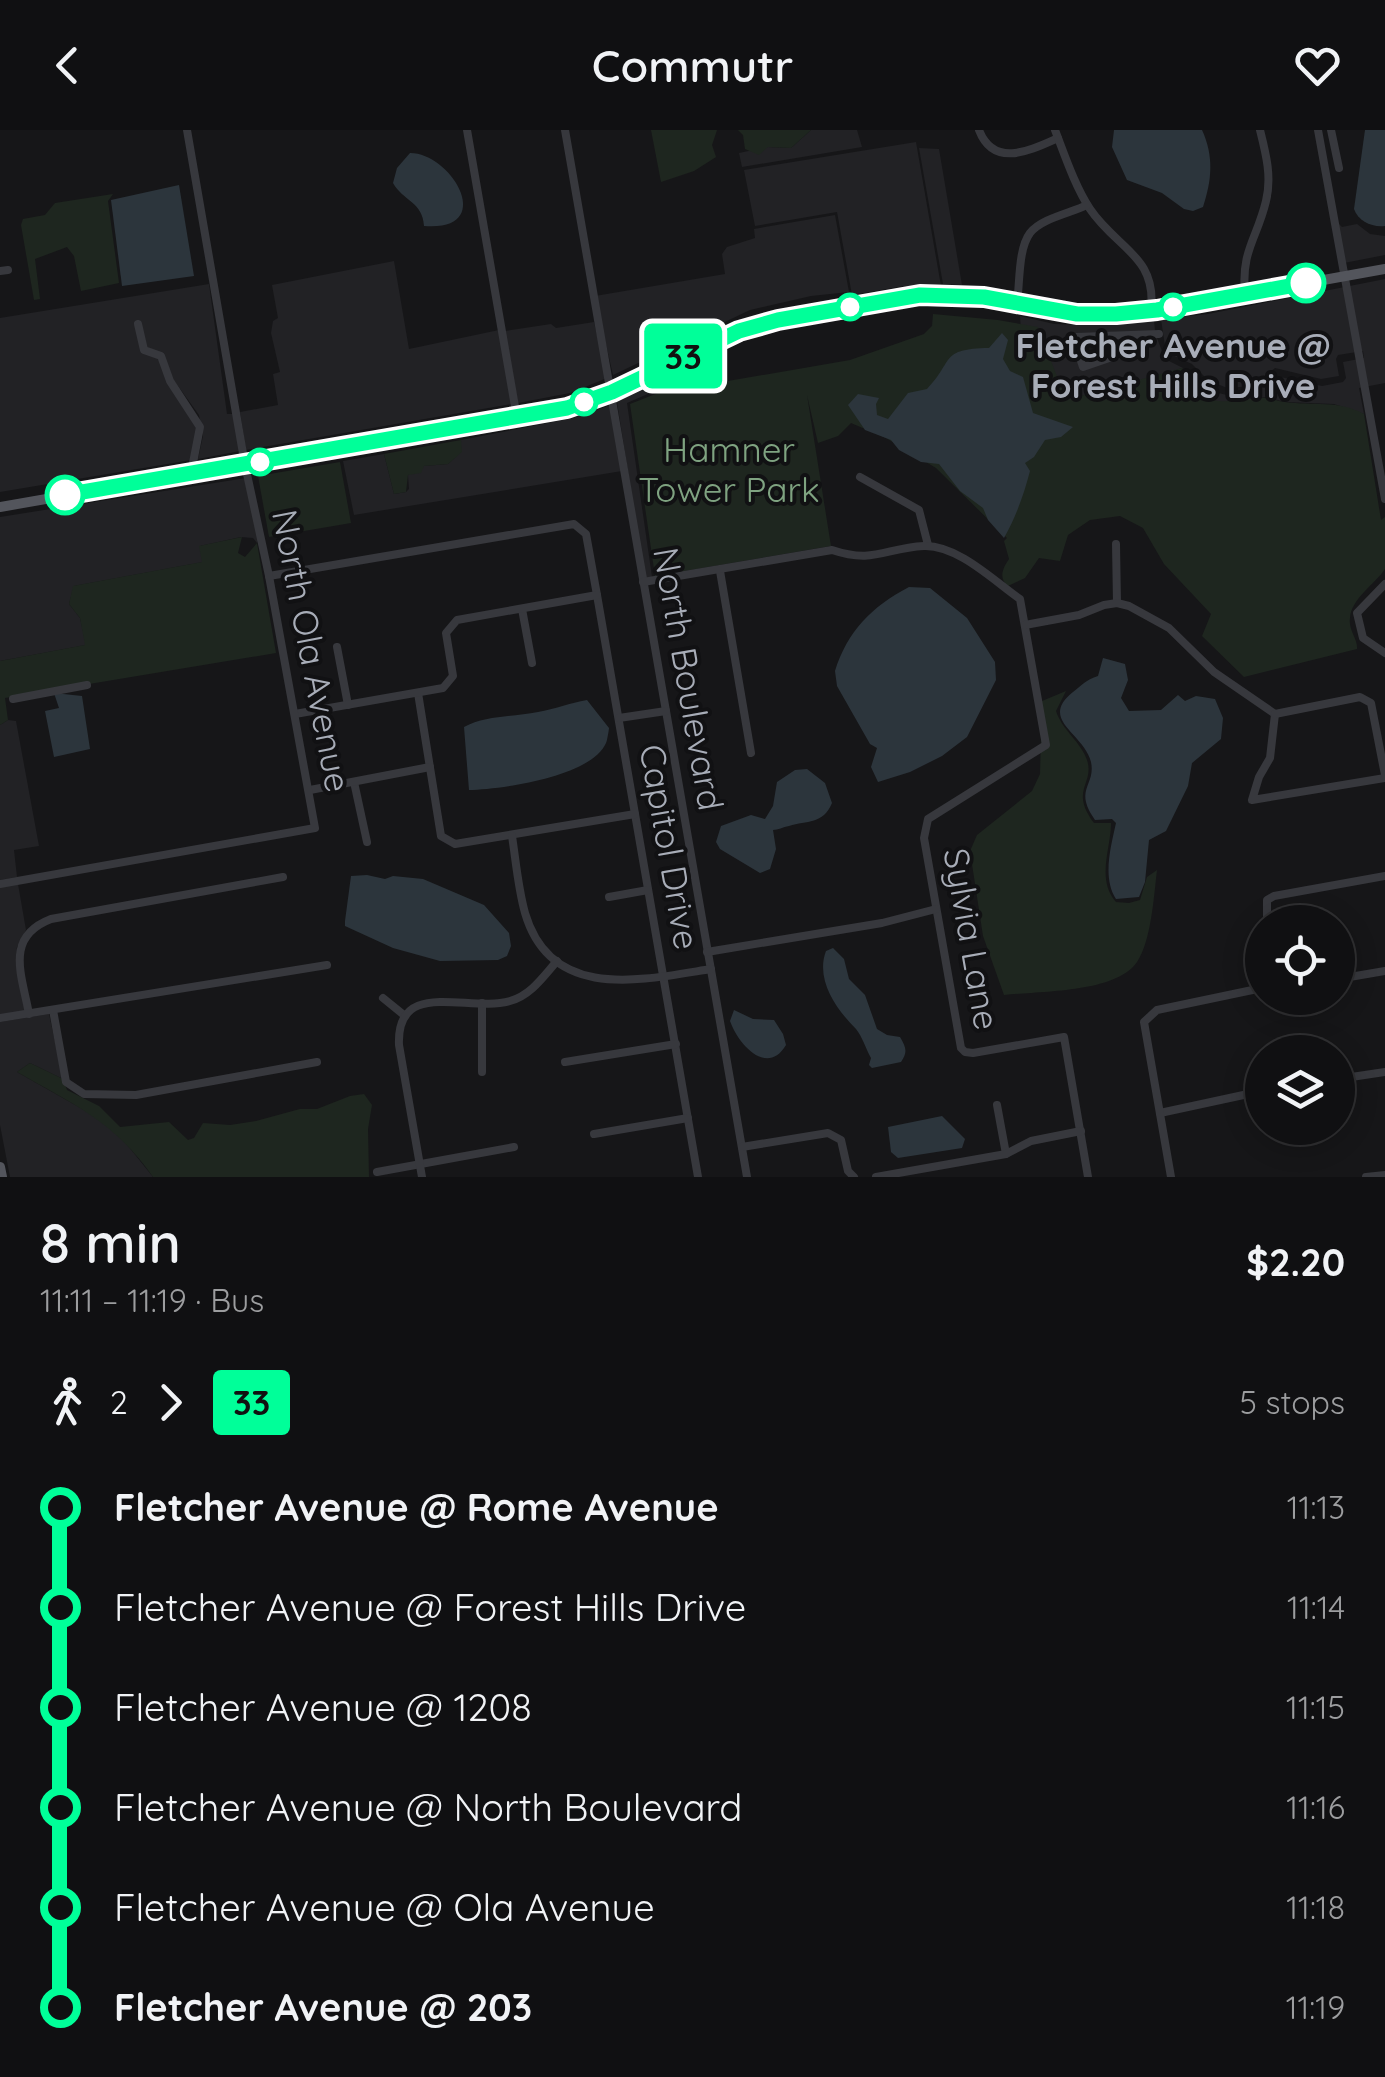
<!DOCTYPE html>
<meta charset="utf-8">
<style>
:root{--surface:#101012;--page:#1e1e20;--text:#f1f3f6;--muted:#9c9d9f;--line:#303032}
body{margin:0;font-family:Quicksand,sans-serif;background:var(--page);color:var(--text);height:100vh;display:flex;flex-direction:column;font-size:38px;white-space:nowrap}
*{box-sizing:border-box;margin:0}
p{font-size:32px;color:var(--muted)}
.icon{flex:none;width:55px;height:55px;fill:none;stroke:currentColor;stroke-width:2;stroke-linecap:round;stroke-linejoin:round}
.map{position:relative;height:1047px;overflow:hidden}
.details{display:flex;flex-direction:column;background:var(--surface);flex:1}
.details>*{flex:none}
.badge{padding:0 20px;border-radius:8px;font-size:35px;line-height:65px}
.controls{position:absolute;left:1245px;top:775px;display:grid;gap:20px}
.controls a{display:grid;place-items:center;width:110px;height:110px;border-radius:50%;background:var(--surface);box-shadow:0 5px 25px #0003,0 0 0 2px var(--line);font-size:50px}
.map>.badge{position:absolute;translate:-50% -50%;box-shadow:0 0 0 5px #fff}
.legs{display:flex;align-items:center;gap:15px;height:110px;padding:0 40px;font-size:32px}
.legs p{margin-inline-start:auto}
.headline{display:flex;align-items:center;justify-content:space-between;height:170px;padding:0 40px}
h1{font-size:55px;font-weight:600;line-height:75px}
ul{padding:0 40px;list-style:none}
li{display:flex;align-items:center;gap:35px;height:100px;font-size:38px}
li i{display:grid;place-items:center;width:15px;height:100%;margin:0 12px;background:currentColor}
li i::after{content:'';width:25px;height:25px;margin:-12px;border:8px solid;border-radius:50%;background:var(--surface)}
li p{margin-inline-start:auto}
li:first-child i{background:linear-gradient(#0000 50%,currentColor 0)}
li:last-child i{background:linear-gradient(currentColor 50%,#0000 0)}
header{display:flex;justify-content:space-between;align-items:center;height:130px;padding:0 40px;background:var(--surface);font-size:45px;font-weight:600}
.map>svg:first-child{display:block}
</style>
<header><svg class="icon" aria-label="back" viewBox="0 0 24 24"><path d="M15 5l-7 7 7 7"/></svg>Commutr<svg class="icon" aria-label="heart" viewBox="0 0 24 24"><path d="M12 20l-8-8c-3-5 5-10 8-4 3-6 11-1 8 4z"/></svg></header>
<div class="map">
<svg width="1385" height="1047" viewBox="0 0 1385 1047">
<rect width="100%" height="100%" fill="#161618"/>
<g fill="#222225">
<polygon points="811,0 857,0 862,17 742,37 739,23 768,17 791,18"/>
<polygon points="916,12 941,156 904,156 852,165 837,82 755,96 744,40"/>
<polygon points="919,18 939,19 962,155 943,154"/>
<polygon points="835,85 849,162 811,166 750,180 613,245 595,166 725,144 722,124 727,117 755,108 754,99"/>
<polygon points="1337,92 1342,97 1357,94 1370,104 1385,106 1385,125 1344,133"/>
<polygon points="394,131 409,219 499,200 512,274 246,320 240,282 278,275 273,244 280,242 271,203 273,191 278,188 272,155"/>
<polygon points="1385,149 1385,253 1359,258 1364,284 1334,274 1285,272 1266,267 1237,270 1232,282 1200,281 1199,251 1214,262 1227,265 1255,262 1276,246 1322,256 1343,252 1346,248 1343,232 1364,228 1363,221 1338,225 1336,229 1339,246 1321,249 1275,238 1253,256 1227,258 1208,250 1192,234 1170,224 1165,216 1161,189 1208,184"/>
<polygon points="209,154 227,284 234,284 240,321 198,329 203,306 199,285 173,249 164,225 147,217 140,190 135,192 141,221 159,229 197,297 191,330 0,362 0,188"/>
<polygon points="1020,186 1054,194 1087,195 1154,190 1155,201 1073,203 1080,238 1121,226 1127,210 1157,208 1165,229 1191,242 1182,238 1074,275 1060,268 1021,202"/>
<polygon points="594,192 607,248 570,263 518,273 505,201 551,194 556,198"/>
<polygon points="685,239 691,254 657,260 627,273 652,447 645,448 617,272"/>
<polygon points="611,275 622,341 354,385 343,331 384,324 394,364 406,362 409,359 408,345 423,336 448,334 461,322 461,310 573,288"/>
<polygon points="246,348 259,409 257,413 253,408 241,407 200,416 203,432 74,456 69,474 80,488 86,515 0,531 0,387"/>
<polygon points="8,590 16,591 39,716 14,720 17,747 0,750 0,595"/>
<polygon points="18,754 26,800 17,817 16,830 25,881 0,885 0,757"/>
<polygon points="49,884 63,949 30,933 17,942 100,989 120,1006 153,1047 10,1047 0,995 0,892"/>
</g>
<g fill="#1e261f">
<polygon points="651,0 717,0 712,15 716,27 694,41 661,52"/>
<polygon points="738,0 811,0 791,18 768,17 759,25 745,19 743,5"/>
<polygon points="113,64 108,71 119,153 81,161 74,126 67,117 35,129 40,169 34,170 21,95 23,89 45,85 55,73"/>
<path d="M933,184L998,190L1038,197L1066,270L1182,238L1199,251L1200,265C1220,277 1241,268 1262,268C1270,267 1277,271 1285,272C1313,276 1339,270 1364,284L1381,390L1385,387V439C1375,454 1351,469 1350,488C1348,500 1358,509 1357,519L1244,547L1202,506L1211,484L1164,434L1143,398L1120,386L1090,390L1068,405L1060,431L1039,428L1025,448L1008,456C998,448 1003,438 1009,429L1004,411L1007,408L936,338L886,308L851,293L838,306L818,313L807,265L831,416L655,446L630,274L658,263L850,230L924,204L932,196Z"/>
<polygon points="461,310 462,322 448,334 424,336 421,343 408,345 406,362 394,364 384,324"/>
<polygon points="340,332 351,393 269,407 258,346"/>
<polygon points="242,407 238,423 245,427 257,413 276,523 5,568 8,590 0,595 0,531 85,515 80,488 69,474 73,456 202,432 199,416"/>
<path d="M1066,561L1056,581C1062,600 1081,612 1087,630C1095,654 1069,660 1094,693H1111C1111,719 1096,749 1116,772L1129,773L1140,770L1147,747L1157,740C1154,766 1151,812 1137,832C1116,863 1040,861 1004,865L983,806L970,721L977,705L1032,661L1040,644L1042,571Z"/>
<path d="M30,933L63,949L67,960L99,976L120,997L169,992L188,1010L194,1008L203,993L230,995L256,991L300,979H317L350,966L364,964L372,975L368,999L369,1047H153C115,992 73,974 17,942Z"/>
</g>
<g fill="#2c353c">
<path d="M1114,0H1202C1214,26 1212,50 1203,77L1193,81L1184,79L1162,63L1127,50L1112,17Z"/>
<path d="M1365,0H1385V96C1373,98 1358,91 1354,79Z"/>
<path d="M410,23C452,23 498,102 424,96C423,72 403,71 393,53L397,38Z"/>
<polygon points="179,55 194,146 122,156 111,70"/>
<path d="M1002,203L1008,210L1003,229L1010,241L1023,247L1033,283L1073,297L1061,307L1045,310L1034,327L1025,333L1030,341C1024,364 1016,387 1004,408L988,390L983,378L960,361L939,334L921,332L899,320L891,310L865,300L848,275L858,264L879,268L876,274L877,285L888,289L908,263L927,259C955,230 939,219 989,218Z"/>
<path d="M909,457L930,458L967,488L995,532L996,550L967,607L942,626L910,642L878,652L871,637L877,618L870,614L837,556L835,541C847,502 872,476 909,457Z"/>
<path d="M1103,528L1125,534L1128,550L1121,568L1129,581L1161,580L1178,565L1185,571L1196,566L1215,569L1223,588L1221,609L1192,633L1188,656L1166,701L1149,710L1145,752L1139,767L1116,769C1102,748 1111,716 1116,693L1112,689L1095,690C1073,659 1096,656 1091,632C1084,603 1038,590 1073,562C1083,554 1086,550 1098,546Z"/>
<polygon points="54,563 82,566 90,619 54,627 45,581 59,578"/>
<path d="M587,570L609,598C609,599 607,612 606,613C591,647 502,659 469,660L464,597C486,585 514,587 538,582C555,579 570,573 587,570Z"/>
<path d="M807,639L825,653L832,673C823,695 807,690 789,696C783,697 778,700 773,700L776,719L770,739L760,743L720,719L716,712L721,696L751,685L765,689L773,676L777,652L795,640Z"/>
<polygon points="367,745 385,749 393,746 423,749 484,775 509,803 511,816 507,826 498,830 440,831 393,818 345,796 345,791 351,746"/>
<path d="M833,818L844,829L849,849L865,865L877,899L887,905L900,907C906,917 908,922 901,932L872,938L869,935L871,928C866,919 862,906 856,899C837,880 815,850 826,821Z"/>
<path d="M734,880L753,889L774,890L783,904L786,915C767,947 738,914 730,891Z"/>
<polygon points="942,986 965,1009 962,1018 898,1028 891,1022 888,997"/>
</g>
<g fill="none" stroke-linecap="round" stroke-linejoin="round">
<g stroke="#37383d" stroke-width="8">
<polyline points="467,0 517,288"/>
<polyline points="565,0 747,1047"/>
<path d="M979,0C994,39 1031,20 1058,8"/>
<path d="M1055,0C1065,26 1075,56 1090,79C1117,119 1157,126 1151,180"/>
<polyline points="1318,0 1385,369"/>
<polyline points="1331,0 1339,38"/>
<polyline points="0,141 8,140"/>
<path d="M1245,164C1241,120 1257,109 1266,71C1272,47 1266,24 1260,0"/>
<path d="M1017,173C1020,153 1018,119 1030,103C1042,88 1071,83 1087,75"/>
<polyline points="138,194 144,220 161,226 170,251 200,297 191,343"/>
<polyline points="1124,207 1118,225 1083,237 1073,207 1159,204"/>
<polyline points="860,347 919,380 928,415"/>
<polyline points="1116,414 1117,473"/>
<polyline points="720,441 751,623"/>
<polyline points="269,446 574,394 586,404 597,465 698,1047"/>
<path d="M643,452L832,420C874,434 885,418 924,416C958,415 994,451 1020,469L1046,615L928,689L924,708L961,918L965,922L973,923L1064,907L1088,1047"/>
<polyline points="1385,454 1357,483 1363,508 1385,523"/>
<polyline points="522,479 532,533"/>
<polyline points="1025,495 1079,485 1104,475 1117,473 1129,476 1169,498 1214,542 1275,584"/>
<polyline points="337,517 348,575"/>
<polyline points="418,563 441,706 455,714 635,684"/>
<polyline points="13,569 87,555"/>
<polyline points="295,584 443,558 453,546 446,503 457,490 597,465"/>
<polyline points="1275,584 1270,628 1259,647 1252,670 1385,648"/>
<polyline points="1275,584 1360,567 1371,573 1385,645"/>
<polyline points="619,588 666,581"/>
<polyline points="354,652 367,712"/>
<polyline points="310,660 430,637"/>
<path d="M512,706C516,732 518,758 525,783C551,872 642,850 711,839"/>
<polyline points="0,754 315,698 269,446 245,335 187,0"/>
<polyline points="609,767 648,760"/>
<polyline points="1267,792 1267,770 1274,766 1385,746"/>
<polyline points="707,822 882,793 936,779"/>
<polyline points="1338,849 1385,841"/>
<polyline points="383,868 404,885"/>
<polyline points="53,880 66,952 84,964 136,965 317,932"/>
<path d="M29,884C22,845 4,807 51,789L283,747"/>
<polyline points="0,888 327,835"/>
<polyline points="565,932 676,914"/>
<polyline points="482,942 482,873"/>
<polyline points="1338,949 1385,942"/>
<polyline points="997,975 1006,1024"/>
<polyline points="1160,983 1262,961"/>
<polyline points="594,1004 688,988"/>
<polyline points="742,1017 828,1003 841,1010 848,1041 854,1047"/>
<polyline points="377,1042 514,1017"/>
<path d="M422,1047L399,915C396,847 469,883 510,871C531,865 543,847 557,831"/>
<polyline points="876,1047 1006,1024 1031,1011 1081,1001"/>
<polyline points="1171,1047 1144,892 1157,880 1262,858"/>
<polyline points="1366,1047 1385,1045"/>
</g>
<g stroke="#53555c" stroke-width="10">
<polyline points="0,377 567,278 612,262 739,201 778,190 920,165 984,167 1077,183 1116,184 1157,180 1385,139"/>
<polyline points="0,1037 2,1047"/>
</g>
</g>
<g fill="none" stroke-linecap="round" stroke-linejoin="round">
<g stroke="#fff" stroke-width="22">
<polyline id="line-1" points="65,365 567,278 612,262 739,201 778,190 920,165 984,167 1077,184 1116,184 1157,180 1306,153"/>
</g>
<use href="#line-1" stroke="#0f9" stroke-width="15"/>
</g>
<g fill="#fff" stroke="#0f9" stroke-width="5">
<circle cx="1306" cy="153" r="18"/>
<circle cx="850" cy="177" r="12"/>
<circle cx="1173" cy="177" r="12"/>
<circle cx="584" cy="272" r="12"/>
<circle cx="260" cy="332" r="12"/>
<circle cx="65" cy="365" r="18"/>
</g>
<g text-anchor="middle" stroke-width="8" stroke-linejoin="round" paint-order="stroke">
<g font-size="35" font-weight="bold" fill="#a8adb8" stroke="#111113">
<text x="1173" y="228">Fletcher Avenue @<tspan x="1173" dy="40">Forest Hills Drive</tspan></text>
</g>
<g font-size="35" fill="#7fa381" stroke="#111113">
<text x="729" y="332">Hamner<tspan x="729" dy="40">Tower Park</tspan></text>
</g>
<g font-size="35" fill="#a8adb8" stroke="#111113">
<text transform="translate(311 521) rotate(79)" y="12">North Ola Avenue</text>
<text transform="translate(688 549) rotate(80)" y="12">North Boulevard</text>
<text transform="translate(669 717) rotate(80)" y="12">Capitol Drive</text>
<text transform="translate(971 809) rotate(80)" y="12">Sylvia Lane</text>
</g>
</g>
</svg>
<div class="controls">
<a><svg class="icon" aria-label="locate" viewBox="0 0 24 24"><circle cx="12" cy="12" r="6"/><path d="M12 2v4M12 18v4M2 12h4M18 12h4"/></svg></a>
<a><svg class="icon" aria-label="layers" viewBox="0 0 24 24"><path d="M12 4l9 5-9 5-9-5zM3 14l9 5 9-5"/></svg></a>
</div>
<b class="badge" style="left:683px;top:226px;background:#0f9;color:#111">33</b>
</div>
<section class="details">
<div class="headline"><div><h1>8 min</h1><p>11:11 – 11:19 · Bus</p></div><b>$2.20</b></div>
<div class="legs"><svg class="icon" aria-label="walk" viewBox="0 0 24 24"><circle cx="13" cy="4" r="2"/><path d="M13 8l-2 6 4 7M11 14l-3 7M7 12l3-4h3l4 4"/></svg>2<svg class="icon" aria-label="forward" viewBox="0 0 24 24"><path d="M9 5l7 7-7 7"/></svg><b class="badge" style="background:#0f9;color:#111">33</b><p>5 stops</p></div>
<ul>
<li><i style="color:#0f9"></i><b>Fletcher Avenue @ Rome Avenue</b><p>11:13</p></li>
<li><i style="color:#0f9"></i><span>Fletcher Avenue @ Forest Hills Drive</span><p>11:14</p></li>
<li><i style="color:#0f9"></i><span>Fletcher Avenue @ 1208</span><p>11:15</p></li>
<li><i style="color:#0f9"></i><span>Fletcher Avenue @ North Boulevard</span><p>11:16</p></li>
<li><i style="color:#0f9"></i><span>Fletcher Avenue @ Ola Avenue</span><p>11:18</p></li>
<li><i style="color:#0f9"></i><b>Fletcher Avenue @ 203</b><p>11:19</p></li>
</ul>
</section>
